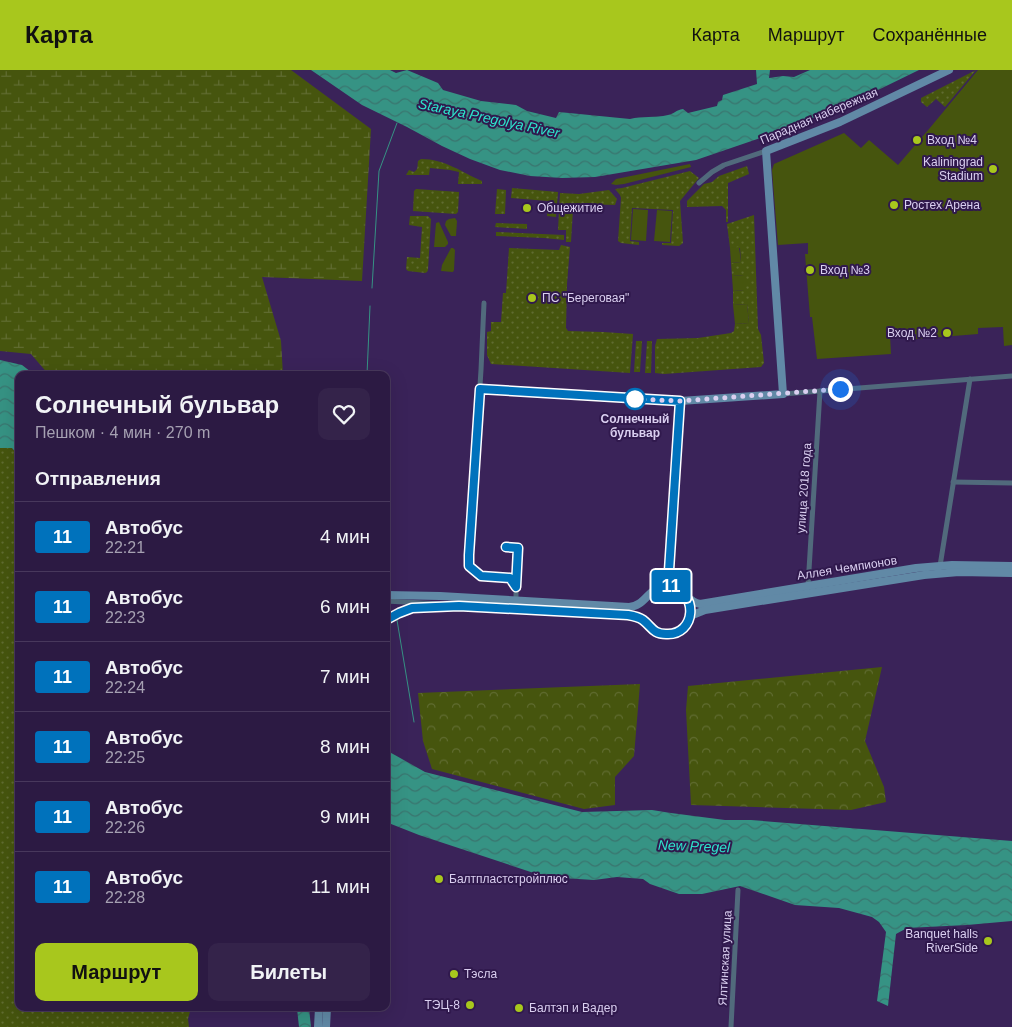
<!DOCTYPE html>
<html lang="ru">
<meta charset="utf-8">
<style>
:root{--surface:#2c1a43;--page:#34234a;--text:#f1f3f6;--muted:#a6a1b2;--line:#48385c;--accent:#a8c71d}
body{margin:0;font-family:Helvetica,sans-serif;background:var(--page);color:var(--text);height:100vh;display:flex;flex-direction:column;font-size:19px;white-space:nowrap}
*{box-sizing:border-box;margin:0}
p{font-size:16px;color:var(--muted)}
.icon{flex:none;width:28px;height:28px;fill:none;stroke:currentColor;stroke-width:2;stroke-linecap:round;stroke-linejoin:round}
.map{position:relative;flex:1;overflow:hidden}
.panel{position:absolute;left:15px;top:301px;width:375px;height:640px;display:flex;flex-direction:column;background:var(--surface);border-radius:10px;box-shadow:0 5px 20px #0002,0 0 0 1px var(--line)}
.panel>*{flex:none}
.badge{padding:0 10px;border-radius:4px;font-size:18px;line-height:32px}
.you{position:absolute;width:25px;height:25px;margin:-12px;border:4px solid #fff;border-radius:50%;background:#1a73e8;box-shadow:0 0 0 8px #1a73e833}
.map>.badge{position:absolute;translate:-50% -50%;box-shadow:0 0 0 2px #fff}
h2{padding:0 20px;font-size:19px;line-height:45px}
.round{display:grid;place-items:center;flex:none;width:52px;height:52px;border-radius:10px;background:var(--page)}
.summary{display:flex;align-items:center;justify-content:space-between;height:85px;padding:0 20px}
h1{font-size:24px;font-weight:800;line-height:38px}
.action{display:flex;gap:10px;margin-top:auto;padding:10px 20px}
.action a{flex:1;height:58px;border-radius:10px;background:var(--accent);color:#111;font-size:20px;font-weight:800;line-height:58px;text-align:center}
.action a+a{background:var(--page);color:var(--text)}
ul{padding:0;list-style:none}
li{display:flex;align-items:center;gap:15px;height:70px;padding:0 20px;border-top:1px solid var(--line)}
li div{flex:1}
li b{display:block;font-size:19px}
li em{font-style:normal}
li .badge{min-width:55px;font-weight:700;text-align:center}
header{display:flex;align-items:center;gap:30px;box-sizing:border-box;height:70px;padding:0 25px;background:var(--accent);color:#111}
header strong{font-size:24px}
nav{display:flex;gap:28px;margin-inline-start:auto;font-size:18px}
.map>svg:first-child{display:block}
</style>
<header>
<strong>Карта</strong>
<nav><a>Карта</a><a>Маршрут</a><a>Сохранённые</a></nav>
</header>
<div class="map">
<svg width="1012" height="957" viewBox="0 0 1012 957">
<defs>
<pattern id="grass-dots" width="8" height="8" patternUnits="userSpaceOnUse" patternTransform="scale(1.25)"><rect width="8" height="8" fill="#46550e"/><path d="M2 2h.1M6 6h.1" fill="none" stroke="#606c31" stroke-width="1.8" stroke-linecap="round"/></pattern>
<pattern id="forest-crowns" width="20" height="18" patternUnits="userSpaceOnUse" patternTransform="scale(1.25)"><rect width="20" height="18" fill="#46550e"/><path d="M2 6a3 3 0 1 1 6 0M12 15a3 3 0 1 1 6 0" fill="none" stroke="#606c31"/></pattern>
<pattern id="wetland-marsh" width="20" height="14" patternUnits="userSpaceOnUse" patternTransform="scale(1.25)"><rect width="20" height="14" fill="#46550e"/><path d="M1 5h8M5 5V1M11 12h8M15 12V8" fill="none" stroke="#606c31"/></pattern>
<pattern id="water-waves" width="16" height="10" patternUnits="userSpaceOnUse" patternTransform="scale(1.25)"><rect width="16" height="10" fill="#369384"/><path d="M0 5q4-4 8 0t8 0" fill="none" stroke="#3a756f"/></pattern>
</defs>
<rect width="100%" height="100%" fill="#3a2359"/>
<g fill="url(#grass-dots)">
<polygon points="976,0 945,37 936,29 927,37 921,32 921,28"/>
<path d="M421,89C445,89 461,102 482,111V114H458L459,102L450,100L430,98L429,105H406L409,100L414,102C419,99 417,96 418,91Z"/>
<polygon points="747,96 749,104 728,113 728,152 726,152 726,140 722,136 687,137 687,131 704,114 712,112 719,106"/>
<polygon points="690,101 699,108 680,131 683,173 679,176 662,175 662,173 671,173 673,140 632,138 630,171 639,172 639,175 621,173 618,171 621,128 620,125 615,119 622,118"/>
<polygon points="512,118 558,122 556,147 547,146 548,131 511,128"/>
<polygon points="416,119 459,122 458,142 456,144 413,141 414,121"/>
<polygon points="497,119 506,120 505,144 495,144"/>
<polygon points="609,120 617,129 615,135 579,134 573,139 571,172 566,172 566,160 558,160 560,123 579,124"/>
<polygon points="754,145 758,259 761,265 764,293 761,297 664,304 655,303 655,276 657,269 698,268 731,263 734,261 735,254 749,253 747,234 733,235 733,221 744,220 744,205 732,206 731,193 741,192 740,178 730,178 727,154"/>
<polygon points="410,146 428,146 431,149 428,200 427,202 425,203 408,201 406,199 407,187 420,188 422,157 409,155"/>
<polygon points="496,153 527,154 527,159 495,157"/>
<polygon points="496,162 564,165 564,170 544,168 496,166"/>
<polygon points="561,175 570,177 567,214 566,258 568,261 603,262 633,264 630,303 491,294 487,285 487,262 491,261 491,252 501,252 503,223 506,223 509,178 559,180"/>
<polygon points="636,271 642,271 640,302 634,302"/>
<polygon points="647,271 652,271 651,303 645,303"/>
<polygon points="0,378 12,378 19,386 19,938 191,938 188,949 189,957 0,957"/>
</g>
<g fill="url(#forest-crowns)">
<polygon points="882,597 865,671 884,717 886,732 851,740 691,735 686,640 688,616"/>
<polygon points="640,614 634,686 615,707 615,735 584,739 432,699 423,671 418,623"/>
</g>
<polygon fill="url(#wetland-marsh)" points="0,0 291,0 371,59 362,211 262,207 281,271 283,305 49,305 31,284 0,281"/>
<g fill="#46550e">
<polygon points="978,0 1012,0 1012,275 1004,276 1003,257 978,258 978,264 916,269 916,264 890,265 891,284 817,289 812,247 810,247 805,184 808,184 808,173 778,175 772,100 774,94 844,63 861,78 869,70 898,95 929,59"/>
<polygon points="690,94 691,97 624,114 616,115 611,114 616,109"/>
<polygon points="633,139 648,140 646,171 631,170"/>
<polygon points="657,140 672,141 670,172 654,171"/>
<polygon points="455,148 457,151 456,166 451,166 445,155 446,151 449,149"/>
<polygon points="439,152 448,172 448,174 445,177 434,177 436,153"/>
<polygon points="739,177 741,192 731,193 730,178"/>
<polygon points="451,178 453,178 455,180 454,200 453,202 441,201 442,195"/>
<polygon points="744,205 744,220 733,221 732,206"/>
<polygon points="747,234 749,253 735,254 733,235"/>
</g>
<g fill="url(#water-waves)">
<path d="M311,0H390L396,3L407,0L438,13L443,20L481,31L516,35L527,41L556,48L559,42L630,49C642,46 655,48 668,45C674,44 676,40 683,39L688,43L717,36L718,32L722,30L723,25L757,14L756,0H770L769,8L783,6L794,7L810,0H919L878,20L787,59L696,90L595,107L562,108L530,106L500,100L470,89L442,76L407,57L362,35Z"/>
<polygon points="0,290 22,295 35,305 19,305 19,386 12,378 0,378"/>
<polygon points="386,680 425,702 582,742 652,740 671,743 725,750 751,750 1012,771 1012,851 967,855 907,858 896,864 888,936 877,931 886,862 879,852 872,847 839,838 795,835 740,816 702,824 679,824 650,814 643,809 617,807 594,810 546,807 419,765 386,752"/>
<polygon points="297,938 309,938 311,957 299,957"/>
</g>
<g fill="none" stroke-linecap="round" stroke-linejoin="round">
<g stroke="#369384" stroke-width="1">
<polyline points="372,218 379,101 397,53"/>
<polyline points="367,305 370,236"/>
<polyline points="386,481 389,501"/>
<polyline points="397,550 414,652"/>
</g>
<g stroke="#516a7c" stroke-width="5">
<polyline points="699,113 712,102 724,95 766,81"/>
<polyline points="484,233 481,300 469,485 469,496 481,506 510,508 516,517 516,531"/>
<polyline points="480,319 680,331"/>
<polyline points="783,324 1012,306"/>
<polyline points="953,412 1012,413"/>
<polyline points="940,496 970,309"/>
<polyline points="808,516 820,321"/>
<polyline points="386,531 441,534"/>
<polyline points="731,957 738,820"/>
</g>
<g stroke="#6189a6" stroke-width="8">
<polyline points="668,516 680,331 783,324 766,81 840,52 949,0"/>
<path d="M386,525L440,526L629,537C647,536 649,514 669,516C683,517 687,532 700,534L916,498L952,495L1012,496"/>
<polyline points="690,546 705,540 924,505 959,502 1012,503"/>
<path d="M386,550L399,543L412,538L459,536L628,545C634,546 639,547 643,550C646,553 648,556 651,559C662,568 678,565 686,554C692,546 692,537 688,528"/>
<polyline points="318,957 319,938"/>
<polyline points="326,957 327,938"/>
</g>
</g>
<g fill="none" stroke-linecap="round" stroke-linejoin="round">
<g stroke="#fff" stroke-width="11">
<path id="line" d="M386,550L399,543L412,538L459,536L628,545C634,546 639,547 643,550C652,557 653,564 666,564C696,566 700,521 668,516L680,331L480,319L469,485V496L481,506L510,508L516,517L518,478L506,477"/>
</g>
<use href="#line" stroke="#0072bc" stroke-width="8"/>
<polyline stroke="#dacff0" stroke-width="5" stroke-dasharray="0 9" points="635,329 680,331 840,319"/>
</g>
<g fill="#a8c71d" stroke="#30194d" stroke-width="2">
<circle cx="917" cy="70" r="5"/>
<circle cx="993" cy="99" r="5"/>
<circle cx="894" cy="135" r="5"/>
<circle cx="527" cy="138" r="5"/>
<circle cx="810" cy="200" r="5"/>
<circle cx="532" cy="228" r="5"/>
<circle cx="947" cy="263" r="5"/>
<circle cx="439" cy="809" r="5"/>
<circle cx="988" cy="871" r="5"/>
<circle cx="454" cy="904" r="5"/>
<circle cx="470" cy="935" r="5"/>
<circle cx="519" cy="938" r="5"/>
</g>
<circle fill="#fff" stroke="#0072bc" stroke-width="2.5" cx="635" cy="329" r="10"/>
<g text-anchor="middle" stroke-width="4" stroke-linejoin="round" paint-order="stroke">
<g font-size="12" fill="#dacff0" stroke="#30194d">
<text transform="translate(819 46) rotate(-23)" y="4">Парадная набережная</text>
<text transform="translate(804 418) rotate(-86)" y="4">улица 2018 года</text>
<text transform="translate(847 498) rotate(-9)" y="4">Аллея Чемпионов</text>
<text transform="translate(725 888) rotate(-87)" y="4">Ялтинская улица</text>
</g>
<g font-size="12" fill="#dacff0" stroke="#30194d" text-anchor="start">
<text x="927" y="74">Вход №4</text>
<text x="983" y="96" text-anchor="end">Kaliningrad<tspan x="983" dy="14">Stadium</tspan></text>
<text x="904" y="139">Ростех Арена</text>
<text x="537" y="142">Общежитие</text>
<text x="820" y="204">Вход №3</text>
<text x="542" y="232">ПС "Береговая"</text>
<text x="937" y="267" text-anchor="end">Вход №2</text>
<text x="449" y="813">Балтпластстройплюс</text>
<text x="978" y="868" text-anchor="end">Banquet halls<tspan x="978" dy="14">RiverSide</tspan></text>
<text x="464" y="908">Тэсла</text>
<text x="460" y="939" text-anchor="end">ТЭЦ-8</text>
<text x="529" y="942">Балтэп и Вадер</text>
</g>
<g font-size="12" font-weight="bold" fill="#dacff0" stroke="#30194d">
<text x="635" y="353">Солнечный<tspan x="635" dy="14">бульвар</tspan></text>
</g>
<g font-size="14" font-style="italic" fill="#2de5cc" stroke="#30194d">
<text transform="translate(489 48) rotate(12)" y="5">Staraya Pregolya River</text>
<text transform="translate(694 776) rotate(2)" y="5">New Pregel</text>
</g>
</g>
</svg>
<div class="you" style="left:840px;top:319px"></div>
<b class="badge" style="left:671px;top:516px;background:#0072bc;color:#fff">11</b>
<section class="panel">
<div class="summary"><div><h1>Солнечный бульвар</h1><p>Пешком · 4 мин · 270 m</p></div><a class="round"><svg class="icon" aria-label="heart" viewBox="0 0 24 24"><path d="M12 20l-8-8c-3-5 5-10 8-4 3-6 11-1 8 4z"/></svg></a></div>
<h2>Отправления</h2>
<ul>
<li><span class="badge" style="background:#0072bc;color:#fff">11</span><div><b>Автобус</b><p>22:21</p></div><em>4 мин</em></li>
<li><span class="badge" style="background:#0072bc;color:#fff">11</span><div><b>Автобус</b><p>22:23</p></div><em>6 мин</em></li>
<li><span class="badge" style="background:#0072bc;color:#fff">11</span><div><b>Автобус</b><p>22:24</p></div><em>7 мин</em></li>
<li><span class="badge" style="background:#0072bc;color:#fff">11</span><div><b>Автобус</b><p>22:25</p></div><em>8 мин</em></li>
<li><span class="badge" style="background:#0072bc;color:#fff">11</span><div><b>Автобус</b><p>22:26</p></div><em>9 мин</em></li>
<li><span class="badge" style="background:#0072bc;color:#fff">11</span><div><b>Автобус</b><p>22:28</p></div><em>11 мин</em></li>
</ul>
<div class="action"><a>Маршрут</a><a>Билеты</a></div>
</section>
</div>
